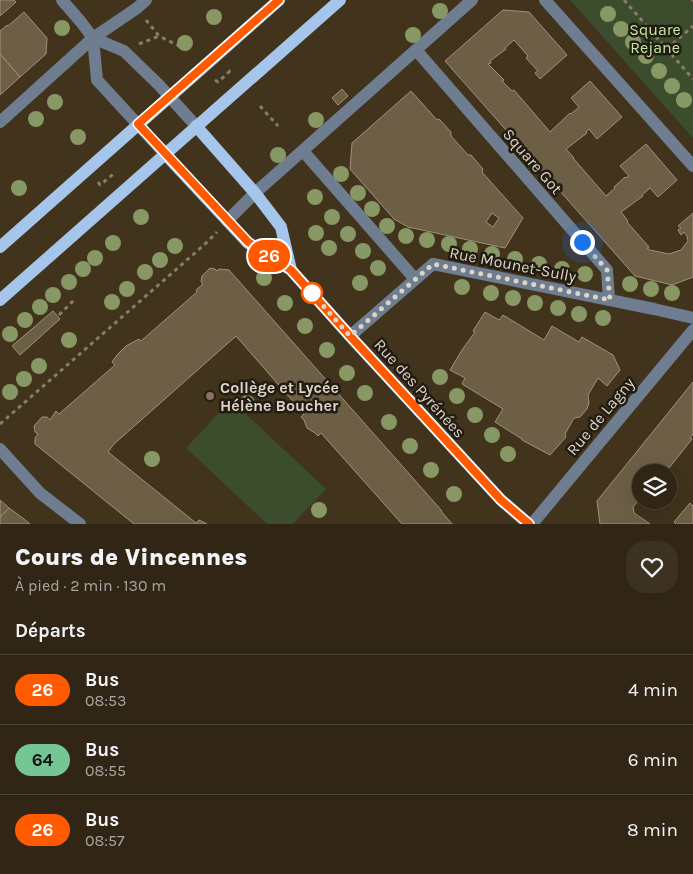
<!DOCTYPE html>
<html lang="fr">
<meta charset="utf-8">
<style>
:root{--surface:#312615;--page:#3d3222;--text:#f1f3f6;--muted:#a8a5a0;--line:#4c4334}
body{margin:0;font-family:Karla,sans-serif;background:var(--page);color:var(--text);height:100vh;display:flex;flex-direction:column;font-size:19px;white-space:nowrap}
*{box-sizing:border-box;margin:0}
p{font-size:16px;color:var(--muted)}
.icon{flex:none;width:28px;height:28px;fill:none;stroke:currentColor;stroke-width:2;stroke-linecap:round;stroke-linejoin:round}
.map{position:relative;height:524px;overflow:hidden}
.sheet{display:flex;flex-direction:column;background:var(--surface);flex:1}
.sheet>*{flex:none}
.badge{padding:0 10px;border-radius:16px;font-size:18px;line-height:32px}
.fabs{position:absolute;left:632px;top:464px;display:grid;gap:10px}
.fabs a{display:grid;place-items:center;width:45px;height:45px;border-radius:50%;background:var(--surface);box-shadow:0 5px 20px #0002,0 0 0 1px var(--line);font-size:25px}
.you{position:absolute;width:25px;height:25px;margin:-12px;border:4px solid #fff;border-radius:50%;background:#1a73e8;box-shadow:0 0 0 8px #1a73e833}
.map>.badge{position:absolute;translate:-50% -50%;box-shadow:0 0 0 2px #fff}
h2{padding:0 15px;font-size:19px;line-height:45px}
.round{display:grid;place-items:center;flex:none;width:52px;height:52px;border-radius:20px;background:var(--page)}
.headline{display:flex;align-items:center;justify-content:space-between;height:85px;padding:0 15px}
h1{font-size:24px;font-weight:800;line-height:38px}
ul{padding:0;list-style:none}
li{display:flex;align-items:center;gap:15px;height:70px;padding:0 15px;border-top:1px solid var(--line)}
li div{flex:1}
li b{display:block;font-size:19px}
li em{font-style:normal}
li .badge{min-width:55px;font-weight:700;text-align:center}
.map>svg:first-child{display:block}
</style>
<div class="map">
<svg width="693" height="524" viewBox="0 0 693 524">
<rect width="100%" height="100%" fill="#41331c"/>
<g fill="#3b4d2c">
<polygon points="570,0 693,0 693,138"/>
<polygon points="231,400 326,489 293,524 267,524 186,448"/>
</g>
<g fill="#6d5e46" stroke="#a19177" fill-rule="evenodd">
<polygon points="0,0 14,0 16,2 0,16"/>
<polygon points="503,10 529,12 567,55 540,79 535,73 538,71 526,58 528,56 514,40 505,48 506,49 490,61 491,63 488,64 504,80 502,81 512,91 514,90 550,132 570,113 571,114 579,107 571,98 590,81 622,117 597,139 589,129 586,132 587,133 566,149 574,158 573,158 606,196 615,188 614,187 625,177 626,178 629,176 620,166 646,144 677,180 658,197 650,188 642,195 643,196 621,212 628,221 627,222 649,247 647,248 650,250 669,254 681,250 688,241 687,236 684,232 681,235 678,230 681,228 678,226 693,213 693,277 672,285 635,276 445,61"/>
<polygon points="24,12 47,38 46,54 20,77 0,54 0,31 7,25 8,26"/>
<polygon points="0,54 20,77 0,95"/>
<polygon points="342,89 348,96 338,105 332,98"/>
<path d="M411,91L437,120L439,119L451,132V136L468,155H471L483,169L482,172L523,218L505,248L408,227L394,219L350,169L352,143ZM492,213L499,218L493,227L486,222Z"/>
<polygon points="210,268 215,269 217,271 219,269 229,270 442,511 441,511 452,524 402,524 321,433 318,436 315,433 307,428 304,420 301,417 304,414 236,336 114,444 108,452 196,523 199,520 207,524 134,524 35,444 35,438 38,434 35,432 34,426 42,417 47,417 50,420 56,411 59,414 115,365 112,362 117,355 126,346 139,339 141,341 197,292 196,290 203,284 201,282 202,276"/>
<polygon points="53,311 60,319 20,355 12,346"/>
<polygon points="485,312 499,320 503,315 544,340 552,326 579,342 582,337 613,355 620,370 607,386 598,378 588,395 589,403 587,409 580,417 574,418 565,434 566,437 550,455 522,440 522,439 495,422 503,409 462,384 465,378 450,370 462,350 475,332 473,331"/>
<polygon points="693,382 693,434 690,438 692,439 669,468 667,467 662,472 641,472 641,497 633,507 634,513 650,524 600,524 597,501"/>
<polygon points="0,500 9,508 0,517"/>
<polygon points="690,503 693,506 693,524 676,524 674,522"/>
<polygon points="9,508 24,519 30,524 0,524 0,517"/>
</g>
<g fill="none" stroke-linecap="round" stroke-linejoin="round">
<g stroke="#887c6a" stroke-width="3" stroke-dasharray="4 4" stroke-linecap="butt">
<polyline points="624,0 693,79"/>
<polyline points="692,0 693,1"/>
<polyline points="146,20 159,36 187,50"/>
<polyline points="139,44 159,36"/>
<polyline points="667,49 693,26"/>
<polyline points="215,80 218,82 230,71 233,74"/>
<polyline points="260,106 278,126"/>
<polyline points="98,182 100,185 116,172"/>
<polyline points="59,315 75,299"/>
<polyline points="0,424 204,245 217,232"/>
</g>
<g stroke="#6e7d90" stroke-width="12">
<polyline points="62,0 81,22 93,38 97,80 165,154"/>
<polyline points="545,0 693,166"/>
<polyline points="93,38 124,51 159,85 196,126"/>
<polyline points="416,50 607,270 609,300"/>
<polyline points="0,122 93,38 137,8 146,0"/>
<polyline points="303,151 415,279"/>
<polyline points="227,221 255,193 472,0"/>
<polyline points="350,336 433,264 654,309 693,318"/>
<polyline points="0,449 40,493 80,524"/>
<polyline points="532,524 693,330"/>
</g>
<g stroke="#a6c5eb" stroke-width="12">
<polyline points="196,126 255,193 281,227 291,270"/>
<polyline points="165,154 248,243 291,270 350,336 501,500 529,524"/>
<polyline points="0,247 279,0"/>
<polyline points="0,300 340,0"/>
</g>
</g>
<g fill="#879865">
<circle cx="440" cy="11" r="8"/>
<circle cx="608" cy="14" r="8"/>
<circle cx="214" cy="17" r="8"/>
<circle cx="62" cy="28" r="8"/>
<circle cx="621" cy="29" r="8"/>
<circle cx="413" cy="35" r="8"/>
<circle cx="633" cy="42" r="8"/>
<circle cx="185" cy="43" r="8"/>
<circle cx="646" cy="56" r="8"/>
<circle cx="659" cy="71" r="8"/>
<circle cx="672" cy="86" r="8"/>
<circle cx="684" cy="100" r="8"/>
<circle cx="55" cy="102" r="8"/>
<circle cx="36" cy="119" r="8"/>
<circle cx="316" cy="120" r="8"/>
<circle cx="78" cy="137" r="8"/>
<circle cx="278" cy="155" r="8"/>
<circle cx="341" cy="174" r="8"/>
<circle cx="19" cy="188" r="8"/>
<circle cx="358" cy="193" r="8"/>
<circle cx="315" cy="197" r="8"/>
<circle cx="372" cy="209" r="8"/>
<circle cx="141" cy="217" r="8"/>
<circle cx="332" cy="217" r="8"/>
<circle cx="387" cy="226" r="8"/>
<circle cx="316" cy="233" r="8"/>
<circle cx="348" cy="234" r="8"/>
<circle cx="406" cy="236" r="8"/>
<circle cx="427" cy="240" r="8"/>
<circle cx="113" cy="243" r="8"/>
<circle cx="449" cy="244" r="8"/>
<circle cx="175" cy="246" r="8"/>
<circle cx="329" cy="248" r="8"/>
<circle cx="470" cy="249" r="8"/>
<circle cx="363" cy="251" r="8"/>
<circle cx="492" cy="254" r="8"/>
<circle cx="95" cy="258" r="8"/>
<circle cx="515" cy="259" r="8"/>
<circle cx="160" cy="260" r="8"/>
<circle cx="539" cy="264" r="8"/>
<circle cx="378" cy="268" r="8"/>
<circle cx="83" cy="269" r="8"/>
<circle cx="562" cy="269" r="8"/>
<circle cx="145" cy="272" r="8"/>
<circle cx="585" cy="274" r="8"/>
<circle cx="264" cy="278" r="8"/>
<circle cx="69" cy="282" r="8"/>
<circle cx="360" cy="283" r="8"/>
<circle cx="630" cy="284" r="8"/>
<circle cx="462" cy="287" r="8"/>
<circle cx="127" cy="289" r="8"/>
<circle cx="651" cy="289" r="8"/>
<circle cx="491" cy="293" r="8"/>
<circle cx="672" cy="293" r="8"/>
<circle cx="53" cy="295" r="8"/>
<circle cx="513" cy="298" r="8"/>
<circle cx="112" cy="302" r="8"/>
<circle cx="285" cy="303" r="8"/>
<circle cx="535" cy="303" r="8"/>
<circle cx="40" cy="307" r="8"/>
<circle cx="558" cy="308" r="8"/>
<circle cx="579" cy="314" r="8"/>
<circle cx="603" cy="318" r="8"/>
<circle cx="25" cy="320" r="8"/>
<circle cx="305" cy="326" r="8"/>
<circle cx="10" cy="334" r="8"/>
<circle cx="69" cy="340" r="8"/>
<circle cx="327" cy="350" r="8"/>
<circle cx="39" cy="366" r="8"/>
<circle cx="347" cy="373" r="8"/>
<circle cx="440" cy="377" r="8"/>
<circle cx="24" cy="379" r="8"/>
<circle cx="10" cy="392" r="8"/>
<circle cx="365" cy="393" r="8"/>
<circle cx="457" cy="396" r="8"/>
<circle cx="247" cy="403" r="8"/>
<circle cx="475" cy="415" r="8"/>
<circle cx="389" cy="422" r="8"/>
<circle cx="492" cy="435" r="8"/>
<circle cx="410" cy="446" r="8"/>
<circle cx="508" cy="454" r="8"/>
<circle cx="152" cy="459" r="8"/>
<circle cx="431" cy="470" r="8"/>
<circle cx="454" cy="494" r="8"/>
<circle cx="319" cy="510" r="8"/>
</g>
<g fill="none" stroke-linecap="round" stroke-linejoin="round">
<g stroke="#fff" stroke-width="11">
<polyline id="line" points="279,0 138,124 248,242 291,270 350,336 501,500 529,524"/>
</g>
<use href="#line" stroke="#ff5a00" stroke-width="8"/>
<polyline stroke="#ddd4c7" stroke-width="5" stroke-dasharray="0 9" points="312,293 350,336 433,264 610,300 607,270 582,242"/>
</g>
<circle fill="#fff" stroke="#ff5a00" stroke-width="2.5" cx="312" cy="293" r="10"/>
<circle fill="#8d6e63" stroke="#221c12" stroke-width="2" cx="210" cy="396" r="5"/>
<g text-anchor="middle" stroke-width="5" stroke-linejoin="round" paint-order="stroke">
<g font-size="16" fill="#c1eaa1" stroke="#221c12">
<text x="655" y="35">Square<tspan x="655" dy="18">Rejane</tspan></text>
</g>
<g font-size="16" fill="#ddd4c7" stroke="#221c12">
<text transform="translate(533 161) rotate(49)" y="6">Square Got</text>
<text transform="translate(513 264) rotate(11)" y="6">Rue Mounet-Sully</text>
<text transform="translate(420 388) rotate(48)" y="6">Rue des Pyrénées</text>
<text transform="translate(600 416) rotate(-50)" y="6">Rue de Lagny</text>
</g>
<g font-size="16" font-weight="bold" fill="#ddd4c7" stroke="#221c12" text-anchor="start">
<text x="220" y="393">Collège et Lycée<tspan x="220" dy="18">Hélène Boucher</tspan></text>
</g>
</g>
</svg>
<div class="fabs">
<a><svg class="icon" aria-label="layers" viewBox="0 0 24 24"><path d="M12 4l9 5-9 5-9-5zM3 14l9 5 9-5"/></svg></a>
</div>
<div class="you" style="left:582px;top:242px"></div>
<b class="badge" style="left:269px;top:256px;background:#ff5a00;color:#fff">26</b>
</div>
<section class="sheet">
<div class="headline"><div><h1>Cours de Vincennes</h1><p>À pied · 2 min · 130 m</p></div><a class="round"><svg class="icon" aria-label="heart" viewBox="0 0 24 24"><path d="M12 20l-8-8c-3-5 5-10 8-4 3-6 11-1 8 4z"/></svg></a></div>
<h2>Départs</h2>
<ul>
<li><span class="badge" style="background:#ff5a00;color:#fff">26</span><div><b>Bus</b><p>08:53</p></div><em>4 min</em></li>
<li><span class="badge" style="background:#75c695;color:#111">64</span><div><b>Bus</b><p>08:55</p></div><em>6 min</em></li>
<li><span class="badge" style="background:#ff5a00;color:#fff">26</span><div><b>Bus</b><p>08:57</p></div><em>8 min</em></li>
</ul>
</section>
